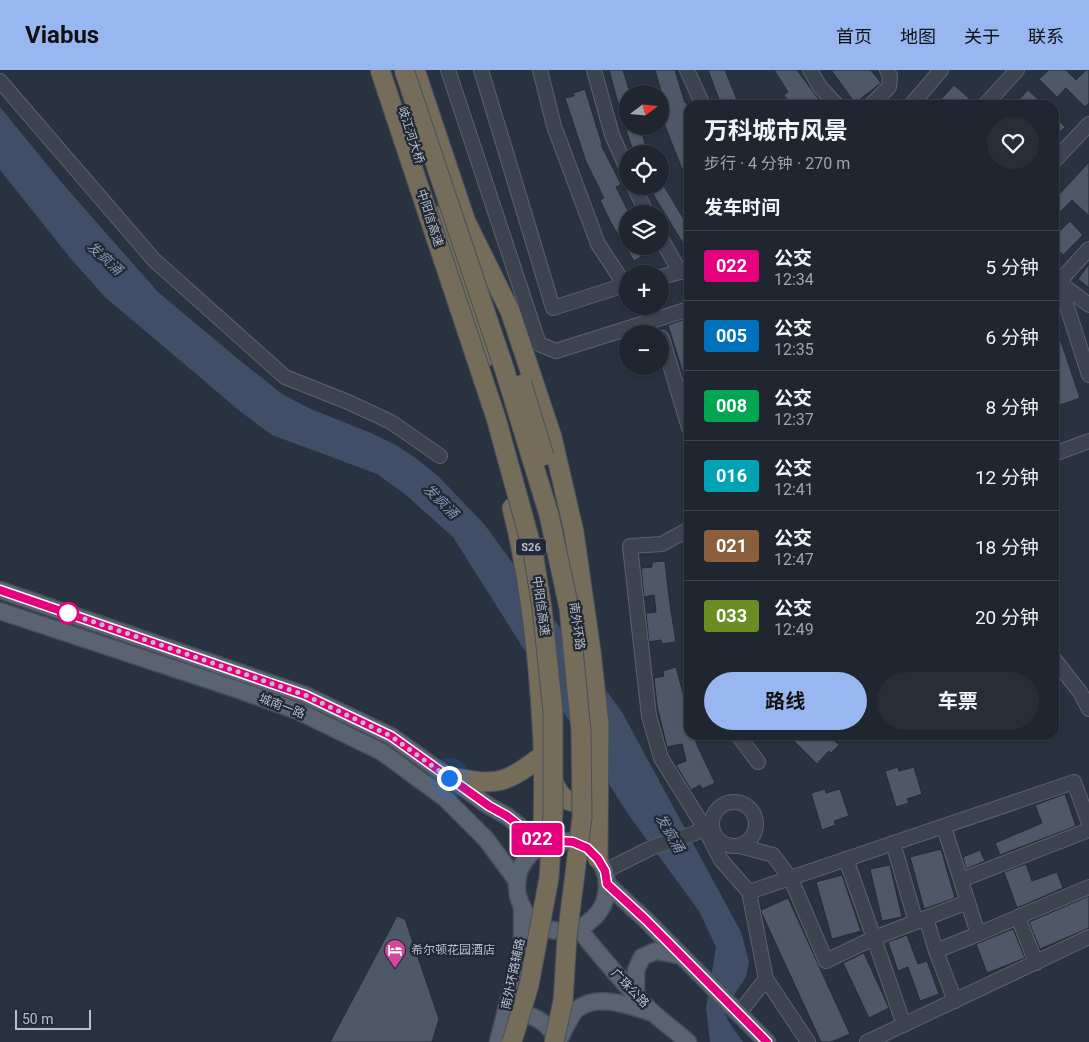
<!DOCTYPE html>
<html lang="zh">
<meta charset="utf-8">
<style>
:root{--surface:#1f2630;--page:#272e38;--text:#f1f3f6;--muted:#a1a5ab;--line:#3c434c;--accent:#98b6f0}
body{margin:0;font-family:Roboto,"Noto Sans SC",sans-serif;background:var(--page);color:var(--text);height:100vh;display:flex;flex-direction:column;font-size:19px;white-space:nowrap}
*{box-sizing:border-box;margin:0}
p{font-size:16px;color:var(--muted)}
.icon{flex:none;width:28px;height:28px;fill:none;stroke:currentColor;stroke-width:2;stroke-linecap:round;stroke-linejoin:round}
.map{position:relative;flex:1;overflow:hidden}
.drawer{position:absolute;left:684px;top:30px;width:375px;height:640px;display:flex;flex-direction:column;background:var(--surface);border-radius:15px;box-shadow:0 1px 4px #0004,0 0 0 1px var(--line)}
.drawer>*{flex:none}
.badge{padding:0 10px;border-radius:4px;font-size:18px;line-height:32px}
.needle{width:32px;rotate:74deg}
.buttons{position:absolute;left:619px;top:15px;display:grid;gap:10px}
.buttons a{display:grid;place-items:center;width:50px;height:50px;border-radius:50%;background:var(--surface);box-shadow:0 1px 4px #0004,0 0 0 1px var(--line);font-size:25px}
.scale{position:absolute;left:15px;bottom:12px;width:76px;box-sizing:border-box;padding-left:5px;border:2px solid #b9bfca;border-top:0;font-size:14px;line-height:18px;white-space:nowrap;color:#b9bfca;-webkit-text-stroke:4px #212936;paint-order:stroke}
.you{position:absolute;width:25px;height:25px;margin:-12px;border:4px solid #fff;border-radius:50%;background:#1a73e8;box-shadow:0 0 0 8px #1a73e833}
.map>.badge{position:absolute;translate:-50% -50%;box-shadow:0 0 0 2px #fff}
h2{padding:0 20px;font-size:19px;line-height:45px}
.round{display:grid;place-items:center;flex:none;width:52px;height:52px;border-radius:26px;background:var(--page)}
.head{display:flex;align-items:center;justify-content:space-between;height:85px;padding:0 20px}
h1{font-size:24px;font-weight:700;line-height:38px}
.button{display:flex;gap:10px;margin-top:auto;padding:10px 20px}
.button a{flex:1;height:58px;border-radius:30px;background:var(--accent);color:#111;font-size:20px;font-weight:700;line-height:58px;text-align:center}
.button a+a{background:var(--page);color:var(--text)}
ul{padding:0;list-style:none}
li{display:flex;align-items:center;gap:15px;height:70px;padding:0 20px;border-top:1px solid var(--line)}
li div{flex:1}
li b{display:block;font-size:19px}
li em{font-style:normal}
li .badge{min-width:55px;font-weight:700;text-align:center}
header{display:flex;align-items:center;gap:30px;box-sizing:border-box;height:70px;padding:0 25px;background:var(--accent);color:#111}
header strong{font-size:24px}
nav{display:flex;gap:28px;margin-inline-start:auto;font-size:18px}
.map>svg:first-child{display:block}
</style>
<header>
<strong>Viabus</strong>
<nav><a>首页</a><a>地图</a><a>关于</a><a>联系</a></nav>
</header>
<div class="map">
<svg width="1089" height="972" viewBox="0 0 1089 972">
<rect width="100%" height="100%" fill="#293240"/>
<polygon fill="#404e68" points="0,37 62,113 158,222 237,288 282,324 311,339 371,363 396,375 414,387 438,406 484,454 622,642 741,862 749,892 746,907 724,940 728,951 743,972 710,972 706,938 716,877 699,841 628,744 453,467 406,425 377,404 272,365 241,342 105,227 71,189 0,100"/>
<g fill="#4f5869" stroke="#232b37">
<polygon points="609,0 623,0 629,19 628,58 625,59"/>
<polygon points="655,0 675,0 685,33 686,32 689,39 689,96 682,99 660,43 660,41 666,39"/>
<polygon points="708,0 725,0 739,35 721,35"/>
<polygon points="774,0 797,0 823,35 791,35 784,25 788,22"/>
<polygon points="831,0 871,0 881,13 855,33"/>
<polygon points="1049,0 1066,0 1076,10 1086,0 1089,0 1089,33 1085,37 1066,18 1057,27 1039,9"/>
<polygon points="954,15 971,30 967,35 936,35"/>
<polygon points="585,19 602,74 601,75 621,114 616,117 628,141 628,176 655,176 656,178 634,191 610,151 600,130 604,128 586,92 565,28 574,26 573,23"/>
<polygon points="1028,20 1044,35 1014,35"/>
<polygon points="1054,45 1065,57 1054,68"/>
<polygon points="640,56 648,84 634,84 626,60"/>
<polygon points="1089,92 1089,146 1072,130 1058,144 1054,139 1054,130"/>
<polygon points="648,116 664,116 689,158 689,183"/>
<polygon points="1070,151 1083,165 1063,185 1054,176 1054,167"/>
<polygon points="1089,194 1089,218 1078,209"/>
<polygon points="689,248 689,315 687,316 668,255"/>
<polygon points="1054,254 1055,254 1080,328 1060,335 1054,317"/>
<polygon points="665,491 670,535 676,572 662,574 661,570 649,572 646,543 656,542 654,525 644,527 641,498 652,497 652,492"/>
<polygon points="676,597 687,638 689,638 689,665 694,665 697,675 715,713 702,719 700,715 691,720 676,695 686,691 682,674 667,677 657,636 654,608 664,606 663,601"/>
<polygon points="788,665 828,665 839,675 831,683 829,681 817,694"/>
<polygon points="898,697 899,701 914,697 922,724 907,729 909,733 896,737 885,701"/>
<polygon points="825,719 826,723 840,719 849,746 834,751 836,755 822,760 811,723"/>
<polygon points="1065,724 1076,756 1000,785 995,773 1042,753 1035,735"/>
<polygon points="941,779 955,828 924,839 910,787"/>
<polygon points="980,780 985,791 966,799 963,787"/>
<polygon points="1026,794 1032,811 1057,802 1063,818 1017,838 1004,802"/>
<polygon points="890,795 902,847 882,851 870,799"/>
<polygon points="842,805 861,861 832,869 816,812"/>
<polygon points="1089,826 1089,858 1040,879 1029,852"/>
<polygon points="788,828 850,964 831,972 821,972 762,844 761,840"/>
<polygon points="397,846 405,849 439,949 432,972 330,972"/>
<polygon points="1013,859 1025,888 987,903 976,874"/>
<polygon points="907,865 918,894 927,891 939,924 920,931 908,897 898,901 888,872"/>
<polygon points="864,883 889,938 869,948 843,893"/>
</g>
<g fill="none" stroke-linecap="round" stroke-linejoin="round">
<g stroke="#5a626d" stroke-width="16">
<g id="minor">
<polyline points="448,0 539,274 556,281 689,239"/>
<polyline points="481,0 553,238 628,214"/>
<polyline points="540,0 554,56 598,174 625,215"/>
<polyline points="594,0 612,65 628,101"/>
<polyline points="687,0 703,35"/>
<polyline points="810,0 820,17 837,35"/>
<polyline points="0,11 154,190 285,307 348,332 391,352 440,386"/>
<polyline points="871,35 889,17 890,6 887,0"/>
<polyline points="911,35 941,0"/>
<polyline points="985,35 1017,0"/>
<polyline points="1054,91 1089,54"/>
<polyline points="634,116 647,144"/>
<polyline points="660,167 680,202"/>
<polyline points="1054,203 1059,212 1089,305"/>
<polyline points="660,207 688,200"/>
<polyline points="1059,212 1089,235"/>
<polyline points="1054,217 1089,179"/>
<polyline points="662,268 689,358"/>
<polyline points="1054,384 1089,371"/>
<polyline points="689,459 662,474 630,476 649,646 661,688 704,757 721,790 749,822 766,909 808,972"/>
<polyline points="1054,589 1080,622 1089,639"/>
<polyline points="738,665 758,692"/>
<circle cx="734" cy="754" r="22"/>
<polyline points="893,773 916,852"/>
<polyline points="740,776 773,785 791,809 826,891 874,868 904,955"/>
<polyline points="846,789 874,868 926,848 936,881 978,864 944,757"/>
<polyline points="605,801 651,778 695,763 704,757 711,754"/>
<polyline points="961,810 1089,760"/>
<polyline points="749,822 1074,712 1089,753"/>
<polyline points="1018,847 1089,817"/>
<polyline points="926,848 968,832"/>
<polyline points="978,864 1018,847 1036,893"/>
<polyline points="936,881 955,931"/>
<polyline points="740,942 766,909"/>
<polyline points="867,972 1089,867"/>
</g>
</g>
<g stroke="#464d59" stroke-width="19">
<g id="major">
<polyline points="0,520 305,625 391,666 489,736 507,746 543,775"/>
<polyline points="0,541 236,619 298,641 382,682 446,729 486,769 517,811"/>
<circle cx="562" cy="816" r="45"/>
<polyline points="607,814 646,850 767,972"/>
<path d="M578,858C602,888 625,916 652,942C664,953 676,961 688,972"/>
<polyline points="636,926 636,900 642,887 656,881 682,886"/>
<path d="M503,954C508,952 515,946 521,945C538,944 550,958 559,970C563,963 571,944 577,939C600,923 630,936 653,943"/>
<polyline points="498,972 518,893 522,870 522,836"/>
</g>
</g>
<g stroke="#474f5a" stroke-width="21">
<g id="highway">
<polyline points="415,0 470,164"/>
<polyline points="438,146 488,286"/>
<polyline points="466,152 510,241 552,367 574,462 591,581 599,654 598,789"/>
<path d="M512,438C530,509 538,583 542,656C545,696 543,735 543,775"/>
<path d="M449,707C467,710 488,715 505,709C519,704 531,694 543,685C552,709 562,751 593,721"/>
</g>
</g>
<use href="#minor" stroke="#3d4450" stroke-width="14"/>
<use href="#major" stroke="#5b6370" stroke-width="16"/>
<use href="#highway" stroke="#756c5a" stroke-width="19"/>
<g stroke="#474f5a" stroke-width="21" stroke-linecap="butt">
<g id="highway-bridge">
<polyline points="380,0 496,348 533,482 542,538 553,642 553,743 549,808 529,915 512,972"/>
<polyline points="404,0 504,298 549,445 569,538 581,661 582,747 567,867 563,931 554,972"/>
<polyline points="522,314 544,386"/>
</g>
</g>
<use href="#highway-bridge" stroke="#756c5a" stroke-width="19"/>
</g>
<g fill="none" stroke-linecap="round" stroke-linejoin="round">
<g stroke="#fff" stroke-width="11">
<polyline id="line" points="0,520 305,625 391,666 489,736 507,746 544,775 558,771 573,772 587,778 598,789 605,801 607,814 646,850 767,972"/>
</g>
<use href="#line" stroke="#e6007e" stroke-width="8"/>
<polyline stroke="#b9bfca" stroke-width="5" stroke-dasharray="0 9" points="68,543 305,625 391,666 449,708"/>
</g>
<defs>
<g id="hotel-pin" transform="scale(1.125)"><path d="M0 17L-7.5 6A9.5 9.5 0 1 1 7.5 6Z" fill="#d1479c" stroke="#212936"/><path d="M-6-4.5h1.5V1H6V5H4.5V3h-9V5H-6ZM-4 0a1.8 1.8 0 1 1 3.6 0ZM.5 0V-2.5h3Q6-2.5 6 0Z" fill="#fff"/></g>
</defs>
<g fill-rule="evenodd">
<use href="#hotel-pin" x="395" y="880"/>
</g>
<circle fill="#fff" stroke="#e6007e" stroke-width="2.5" cx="68" cy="543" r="10"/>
<g text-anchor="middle" stroke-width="4.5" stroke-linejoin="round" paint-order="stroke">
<rect fill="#212936" stroke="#8b929e" stroke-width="1" x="516" y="468.5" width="30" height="17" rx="4"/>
<g font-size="11" font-weight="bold" fill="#b9bfca">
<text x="531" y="481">S26</text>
</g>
<g font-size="12" fill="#b9bfca" stroke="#212936">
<text transform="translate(411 65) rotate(72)" y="4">岐江河大桥</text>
<text transform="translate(430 148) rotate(72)" y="4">中阳信高速</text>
<text transform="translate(541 536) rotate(82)" y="4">中阳信高速</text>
<text transform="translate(577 556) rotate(82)" y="4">南外环路</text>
<text transform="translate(282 636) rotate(21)" y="4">城南一路</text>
<text transform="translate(513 904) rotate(-78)" y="4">南外环路辅路</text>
<text transform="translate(630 918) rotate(46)" y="4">广珠公路</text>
</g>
<g font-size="12" fill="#b9bfca" stroke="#212936" text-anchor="start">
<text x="411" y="884">希尔顿花园酒店</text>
</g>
<g font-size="14" font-style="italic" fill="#8494af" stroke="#212936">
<text transform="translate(105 188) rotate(42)" y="5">发疯涌</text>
<text transform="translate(441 431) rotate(45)" y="5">发疯涌</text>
<text transform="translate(670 763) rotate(60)" y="5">发疯涌</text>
</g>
</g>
</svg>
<div class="buttons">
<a><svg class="needle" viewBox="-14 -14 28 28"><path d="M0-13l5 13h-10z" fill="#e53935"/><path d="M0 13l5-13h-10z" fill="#a1a5ab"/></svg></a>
<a><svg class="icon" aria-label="locate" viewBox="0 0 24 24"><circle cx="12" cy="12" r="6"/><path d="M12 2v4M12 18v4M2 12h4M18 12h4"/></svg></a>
<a><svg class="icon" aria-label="layers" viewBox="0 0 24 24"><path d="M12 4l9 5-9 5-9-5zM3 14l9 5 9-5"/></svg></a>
<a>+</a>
<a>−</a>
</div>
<div class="scale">50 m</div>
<div class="you" style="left:449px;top:708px"></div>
<b class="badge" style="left:537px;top:769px;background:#e6007e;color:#fff">022</b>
<section class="drawer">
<div class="head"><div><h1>万科城市风景</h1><p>步行 · 4 分钟 · 270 m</p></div><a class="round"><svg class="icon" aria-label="heart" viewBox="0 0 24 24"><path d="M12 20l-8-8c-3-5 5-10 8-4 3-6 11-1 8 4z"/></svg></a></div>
<h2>发车时间</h2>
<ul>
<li><span class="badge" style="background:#e6007e;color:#fff">022</span><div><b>公交</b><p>12:34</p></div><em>5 分钟</em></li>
<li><span class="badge" style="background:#0072bc;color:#fff">005</span><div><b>公交</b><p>12:35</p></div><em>6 分钟</em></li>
<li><span class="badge" style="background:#00a651;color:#fff">008</span><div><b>公交</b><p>12:37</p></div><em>8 分钟</em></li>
<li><span class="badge" style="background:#00a3b4;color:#fff">016</span><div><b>公交</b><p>12:41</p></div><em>12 分钟</em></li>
<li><span class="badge" style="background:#8b5e3c;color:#fff">021</span><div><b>公交</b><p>12:47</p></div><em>18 分钟</em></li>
<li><span class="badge" style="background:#6b8e23;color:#fff">033</span><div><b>公交</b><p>12:49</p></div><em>20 分钟</em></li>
</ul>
<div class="button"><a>路线</a><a>车票</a></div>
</section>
</div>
